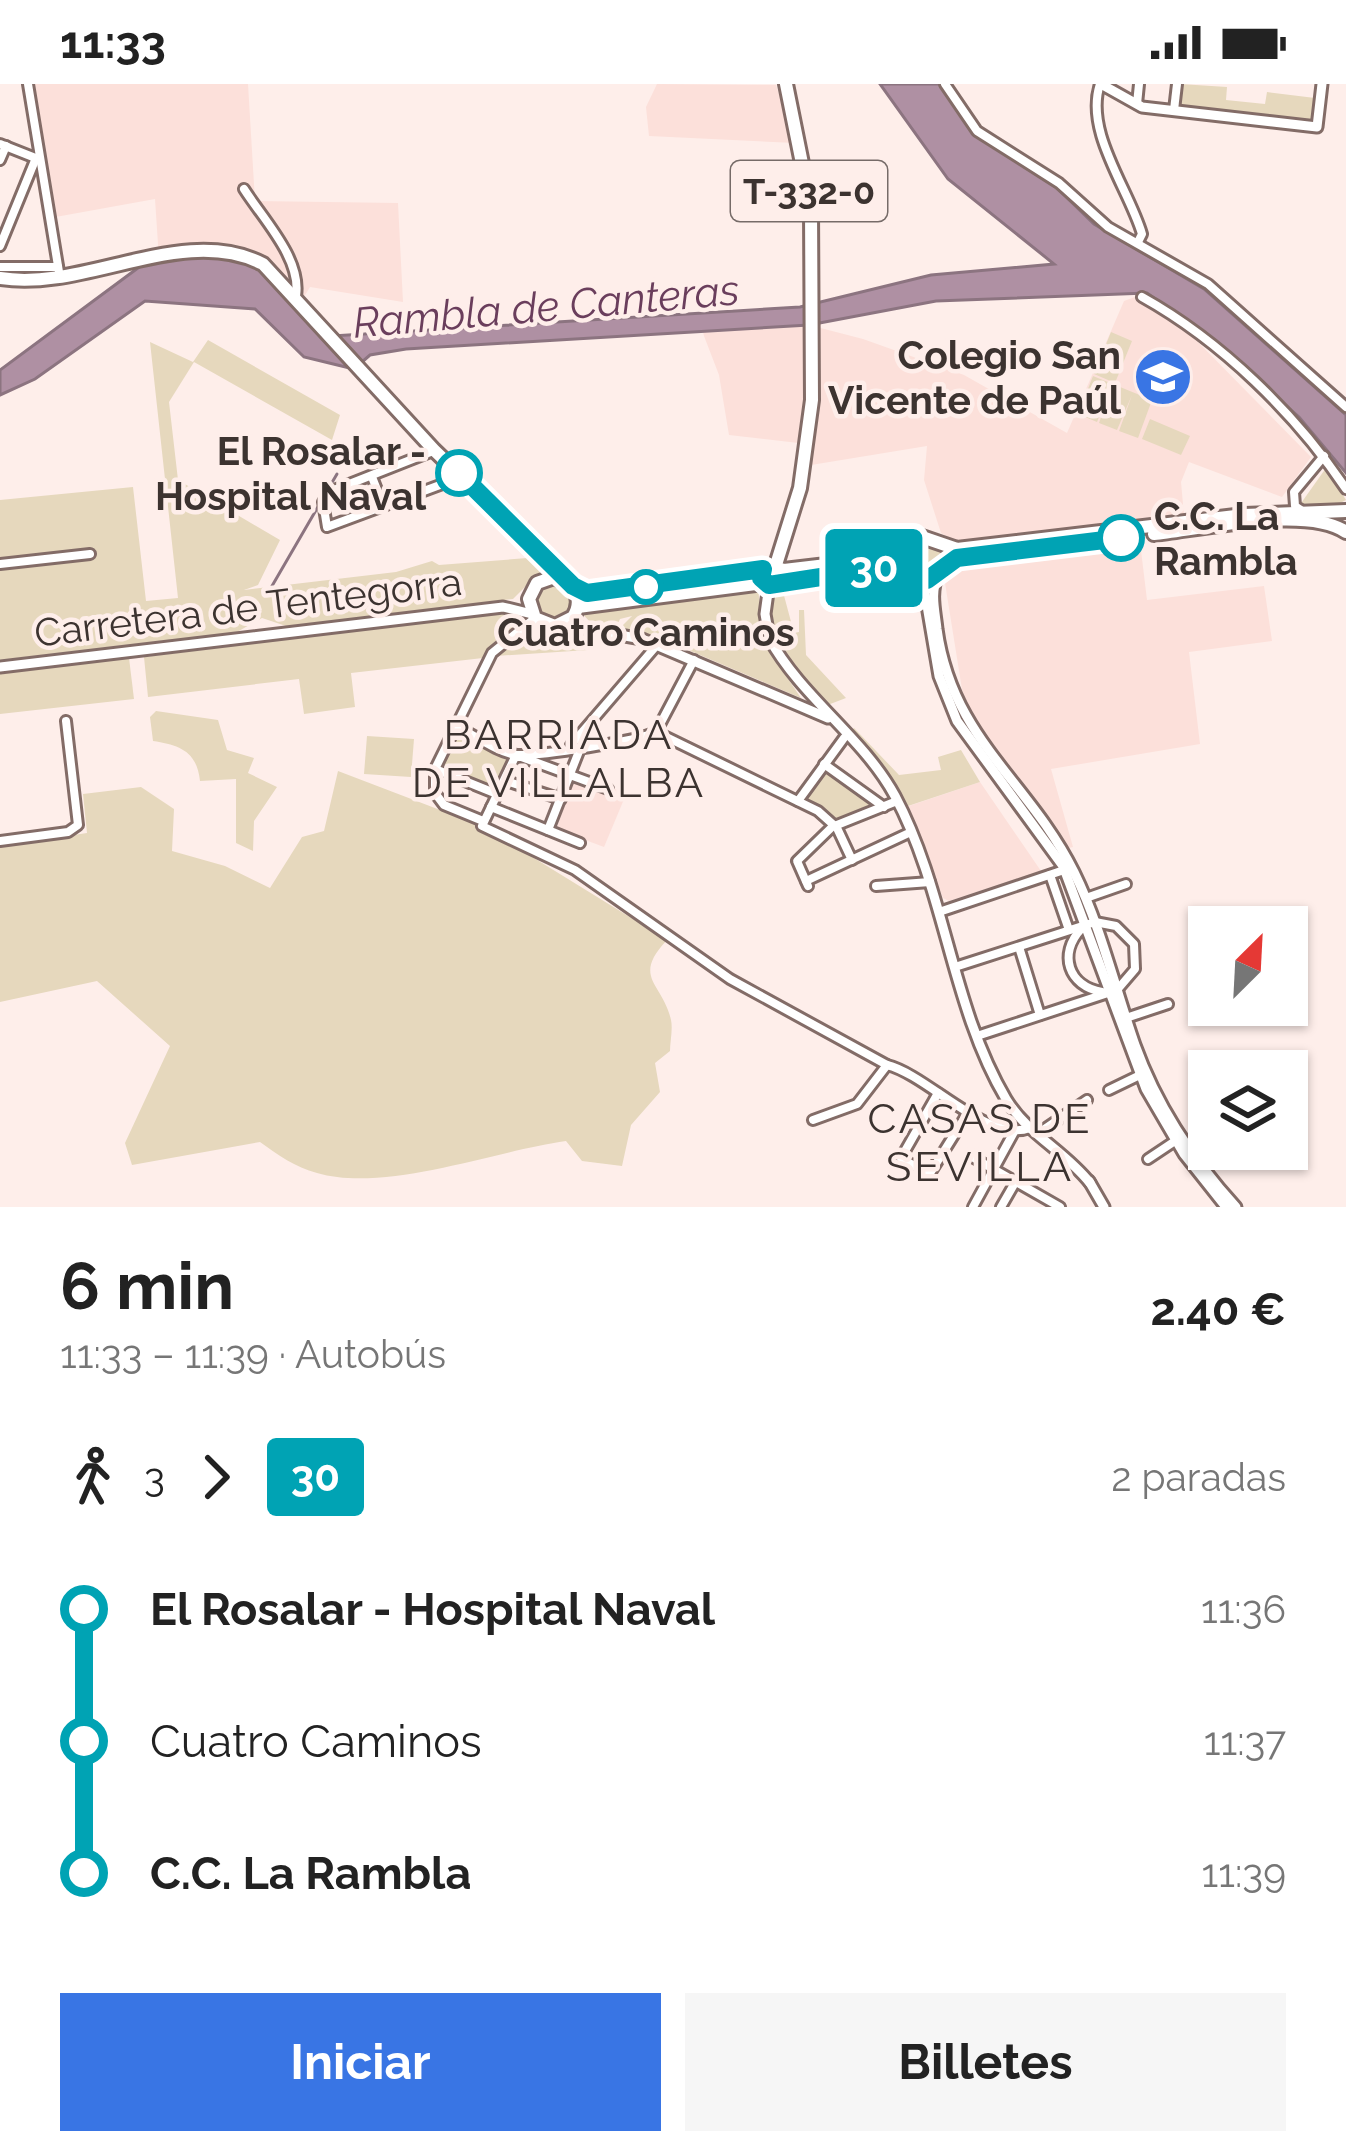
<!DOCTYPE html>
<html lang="es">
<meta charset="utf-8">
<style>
:root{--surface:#fff;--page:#f6f6f6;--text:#222;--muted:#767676;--accent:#3975e4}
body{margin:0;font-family:Raleway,sans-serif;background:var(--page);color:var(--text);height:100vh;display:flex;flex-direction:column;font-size:45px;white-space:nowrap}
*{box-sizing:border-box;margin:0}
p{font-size:39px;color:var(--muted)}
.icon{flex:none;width:66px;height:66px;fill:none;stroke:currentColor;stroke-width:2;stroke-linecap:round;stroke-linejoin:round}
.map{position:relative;height:1123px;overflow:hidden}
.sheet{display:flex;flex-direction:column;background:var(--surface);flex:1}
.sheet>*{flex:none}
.badge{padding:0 24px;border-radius:9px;font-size:42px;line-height:78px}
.needle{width:78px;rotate:24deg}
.buttons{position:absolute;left:1188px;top:822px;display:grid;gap:24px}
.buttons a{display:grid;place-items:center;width:120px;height:120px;border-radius:0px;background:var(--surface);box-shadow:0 3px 9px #0004;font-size:60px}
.map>.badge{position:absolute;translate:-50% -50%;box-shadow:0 0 0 6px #fff}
.legs{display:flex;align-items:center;gap:18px;height:132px;padding:0 60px;font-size:39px}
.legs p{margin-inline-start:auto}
.overview{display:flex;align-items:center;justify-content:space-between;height:204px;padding:0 60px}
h1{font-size:66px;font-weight:700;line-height:90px}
.primary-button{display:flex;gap:24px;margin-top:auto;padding:24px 60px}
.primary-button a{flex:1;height:138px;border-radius:0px;background:var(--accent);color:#fff;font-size:48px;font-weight:700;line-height:138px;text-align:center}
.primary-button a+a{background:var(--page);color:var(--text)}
ul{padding:0 60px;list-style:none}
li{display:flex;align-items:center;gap:42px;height:132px;font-size:45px}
li i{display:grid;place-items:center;width:18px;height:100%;margin:0 15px;background:currentColor}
li i::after{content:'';width:30px;height:30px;margin:-15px;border:9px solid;border-radius:50%;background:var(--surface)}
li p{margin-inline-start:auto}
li:first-child i{background:linear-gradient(#0000 50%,currentColor 0)}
li:last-child i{background:linear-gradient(currentColor 50%,#0000 0)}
.status{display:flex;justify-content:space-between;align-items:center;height:84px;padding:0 60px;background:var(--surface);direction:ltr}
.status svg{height:33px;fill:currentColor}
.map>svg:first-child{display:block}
</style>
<div class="status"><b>11:33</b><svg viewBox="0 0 49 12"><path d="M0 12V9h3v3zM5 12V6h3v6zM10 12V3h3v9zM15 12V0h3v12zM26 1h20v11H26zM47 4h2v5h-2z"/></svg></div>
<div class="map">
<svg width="1346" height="1123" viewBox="0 0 1346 1123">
<rect width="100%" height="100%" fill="#feeeea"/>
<g fill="#fce0da">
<polygon points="28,0 248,0 255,117 398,119 403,218 310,203 301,218 159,175 155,115 50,134"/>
<polygon points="657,0 776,1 795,59 649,52 646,23"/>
<polygon points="1135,213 1194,254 1311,373 1282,413 1189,378 1181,398 1184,431 956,458 941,449 924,396 927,362 805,382 807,360 729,351 719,291 704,252 703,248 809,241 863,255 964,291 1067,349 1124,217"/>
<polygon points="1140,458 1147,516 1264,502 1272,557 1189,568 1200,660 1051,685 1073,763 1069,764 984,653 964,618 945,499 961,480"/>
<polygon points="574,695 627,708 604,763 556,745"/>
<polygon points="980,698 1041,787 949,817 943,814 906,723"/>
</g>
<g fill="#e6d8bd">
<polygon points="1180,0 1227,3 1226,16 1265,20 1267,8 1315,14 1312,36 1178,21"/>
<polygon points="1111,248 1132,257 1115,299 1094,290"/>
<polygon points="208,256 340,331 332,356 194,278 169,318 178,396 280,456 258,501 244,506 396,488 432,477 439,481 540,473 540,488 513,515 286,542 262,534 237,548 0,576 0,416 133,403 146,517 178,514 150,258 193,278"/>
<polygon points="1093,292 1152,316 1138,354 1119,347 1132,311 1117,346 1099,339 1110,307 1097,338 1078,330"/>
<polygon points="1150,335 1190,352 1181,371 1142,355"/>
<polygon points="1326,384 1346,416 1332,423 1299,422"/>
<polygon points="1245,439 959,474 937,493 903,485 831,489 890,473 914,455 946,463"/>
<polygon points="550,493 582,508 667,500 659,520 758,506 766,562 801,614 667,557 616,548 632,532 620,535 614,548 590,538 578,525 573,533 541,539 529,512"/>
<path d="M782,504L794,549L799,548V526H804L806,571L846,614L825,622C797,591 747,544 782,504Z"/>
<polygon points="505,529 528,534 483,574 351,589 355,623 304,630 299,595 148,613 144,573"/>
<polygon points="533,540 546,547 595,549 588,566 495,572"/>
<polygon points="129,574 134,615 0,630 0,590"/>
<path d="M156,627L218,636L227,666L254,674L248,689L277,703L254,737L253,767L236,759V695L200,697C197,667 179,661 153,657L150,633Z"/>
<polygon points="854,644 899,691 941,686 938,673 961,666 980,698 905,723 886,690 850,649"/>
<polygon points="458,648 511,672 503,694 492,703 441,682"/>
<polygon points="367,652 414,655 411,693 364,690"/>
<polygon points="824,680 882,719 841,738 800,714"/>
<path d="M338,687L482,742L667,856C631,894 663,899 671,936C673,945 670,958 670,967L655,979L660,1008L631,1041L622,1082L582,1077L566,1057C494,1067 385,1109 317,1089C295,1083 278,1071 260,1058L132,1081L125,1059L170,962L97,897L0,918V762L87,749L83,710L141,703L174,725L172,767L225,782L270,804L302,753L324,747Z"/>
</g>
<polygon fill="#af90a3" stroke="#8c7480" stroke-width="3" points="880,0 945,0 977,47 1003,69 1057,104 1094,140 1204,205 1346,331 1346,389 1299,333 1206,251 1147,209 936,217 809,241 406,265 370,271 354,285 304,273 255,225 145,217 35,295 0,311 0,286 146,178 185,170 254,175 332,252 800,223 931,191 1054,180 948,95"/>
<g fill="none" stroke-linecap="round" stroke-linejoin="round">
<g stroke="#8c7480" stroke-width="3">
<polyline points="327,407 337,390"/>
<polyline points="272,502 319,421"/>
</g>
<g stroke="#836c67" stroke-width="14">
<g id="street">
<polyline points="28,0 60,194"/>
<polyline points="945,0 977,47 1059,99 1108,143 1208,200 1346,323"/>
<path d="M1100,0C1084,48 1129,105 1142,150L1138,158"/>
<polyline points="1137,20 1139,0"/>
<polyline points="1174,26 1177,0"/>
<polyline points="0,60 38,75"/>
<polyline points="0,76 6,62"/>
<path d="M244,105C263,135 302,175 296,212"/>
<polyline points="0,162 36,74"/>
<polyline points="0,183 58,183"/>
<path d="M1142,213C1221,257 1296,330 1346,405"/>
<polyline points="433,367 329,408 323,418 327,443 448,398 454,387"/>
<polyline points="372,393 383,421"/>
<polyline points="1304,428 1295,422 1294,408 1324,372"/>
<polyline points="0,480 90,470"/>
<path d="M456,642C473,650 498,669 517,671C541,672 637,657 656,648L818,727L837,744L852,776"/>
<polyline points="656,648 694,576"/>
<polyline points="571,661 657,561"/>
<polyline points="824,680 884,723"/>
<polyline points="435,685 497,710"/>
<polyline points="506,697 561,715"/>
<path d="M608,705L516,671L482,742L575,786L730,895L887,981C928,991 988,1060 1030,1044"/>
<polyline points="798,717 844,654"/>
<polyline points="491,723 580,759"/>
<polyline points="483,737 444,721 435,709 435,685 492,569 535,534"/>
<polyline points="548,746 587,647"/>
<polyline points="0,757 68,748 78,741 66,637"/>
<polyline points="1050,791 1069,846"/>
<polyline points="806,797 911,748"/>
<polyline points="808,802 797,777 832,743 897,717"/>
<polyline points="876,802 930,798"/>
<polyline points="1086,814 1126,800"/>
<polyline points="939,828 1064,786"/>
<path d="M1081,845C1058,870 1068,902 1102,908"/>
<polyline points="1019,863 1040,931"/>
<polyline points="955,883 1095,838 1116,842 1134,860 1135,885 1117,906 977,952"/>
<polyline points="1126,934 1168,920"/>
<polyline points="1109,1006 1140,991"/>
<polyline points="938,1009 901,1074 929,1091 969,1027"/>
<polyline points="813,1036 857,1020 887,981"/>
<polyline points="1043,1046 1087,1016"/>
<polyline points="974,1074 1060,1123"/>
<polyline points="1148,1075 1175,1057"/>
<polyline points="973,1123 1014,1048"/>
<polyline points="1001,1123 1016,1097"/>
</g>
</g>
<g stroke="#836c67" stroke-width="15">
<g id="secondary">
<polyline points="1101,0 1142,23 1317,43 1322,0"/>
<path d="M938,491C930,509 935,526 937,545C952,655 1029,697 1074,788C1101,843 1115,904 1135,961C1157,1022 1193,1076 1236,1123"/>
<polyline points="917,495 924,504 939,592 957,637 1063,782 1146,1005 1184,1070 1226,1123"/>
<polyline points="769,501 765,530 770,558"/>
<polyline points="563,541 642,555 828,634"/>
<path d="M769,554C802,614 863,653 895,712C946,808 951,922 1006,1015C1027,1050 1065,1067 1090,1099"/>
<polyline points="0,583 503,523 532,530"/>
<polyline points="1089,1097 1104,1123"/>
</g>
</g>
<g stroke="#836c67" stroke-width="18">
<g id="primary">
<path d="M0,194C85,208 183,139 263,180L434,366L569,496C577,509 582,519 573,533L555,542L535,534L529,515L537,499L554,493L572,501"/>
<path d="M1154,450C1200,445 1308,421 1346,448"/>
<polyline points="779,488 775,484 800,404 812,316 811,124 786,0"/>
<polyline points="574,503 590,509 749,490 770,482 784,486 886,474 922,453 957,465 1244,431 1346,427"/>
<polyline points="578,523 887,483 927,496 959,474 1110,455"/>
</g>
</g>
<use href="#street" stroke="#fff" stroke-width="8"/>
<use href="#secondary" stroke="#fff" stroke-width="9"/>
<use href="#primary" stroke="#fff" stroke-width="12"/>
</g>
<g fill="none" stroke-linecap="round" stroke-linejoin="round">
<g stroke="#fff" stroke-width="27">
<polyline id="line-1" points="459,389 573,502 587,509 763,485 761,494 769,501 892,482 927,496 957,474 1121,454"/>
</g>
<use href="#line-1" stroke="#00a3b4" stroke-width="18"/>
</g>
<defs>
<g id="school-disc" transform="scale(3)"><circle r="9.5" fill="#3975e4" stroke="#feeeea"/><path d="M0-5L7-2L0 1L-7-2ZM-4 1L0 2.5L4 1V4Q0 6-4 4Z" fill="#fff"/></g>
</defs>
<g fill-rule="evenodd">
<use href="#school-disc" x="1163" y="293"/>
</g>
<g fill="#fff" stroke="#00a3b4" stroke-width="6">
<circle cx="459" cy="389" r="21"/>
<circle cx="1121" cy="454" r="21"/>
<circle cx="646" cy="503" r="15"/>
</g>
<g text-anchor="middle" stroke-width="9" stroke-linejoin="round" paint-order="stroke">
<rect fill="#feeeea" stroke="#766b68" stroke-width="3" x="731" y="77" width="156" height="60" rx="9"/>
<g font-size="36" font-weight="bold" fill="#3c3330">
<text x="809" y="120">T-332-0</text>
</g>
<g font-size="39" font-weight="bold" fill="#3c3330" stroke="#feeeea" text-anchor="end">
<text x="1121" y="285">Colegio San<tspan x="1121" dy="45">Vicente de Paúl</tspan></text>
</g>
<g font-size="39" font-weight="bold" fill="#3c3330" stroke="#feeeea" text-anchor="end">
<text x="426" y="381">El Rosalar -<tspan x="426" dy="45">Hospital Naval</tspan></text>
<text x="1154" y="446" text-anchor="start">C.C. La<tspan x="1154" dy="45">Rambla</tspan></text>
<text x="646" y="562" text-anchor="middle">Cuatro Caminos</text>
</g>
<g font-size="39" fill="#3c3330" stroke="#feeeea">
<text transform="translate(248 523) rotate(-7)" y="14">Carretera de Tentegorra</text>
</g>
<g font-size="42" font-style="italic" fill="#6a3e5c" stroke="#feeeea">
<text transform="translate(546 222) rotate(-5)" y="15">Rambla de Canteras</text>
</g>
<g font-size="42" letter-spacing="3" fill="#3c3330" stroke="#feeeea">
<text x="559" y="665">BARRIADA<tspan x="559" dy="48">DE VILLALBA</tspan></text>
<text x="980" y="1049">CASAS DE<tspan x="980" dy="48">SEVILLA</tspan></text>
</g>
</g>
</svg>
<div class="buttons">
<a><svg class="needle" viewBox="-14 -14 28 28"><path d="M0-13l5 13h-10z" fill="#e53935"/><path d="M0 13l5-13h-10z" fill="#767676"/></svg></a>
<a><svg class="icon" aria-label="layers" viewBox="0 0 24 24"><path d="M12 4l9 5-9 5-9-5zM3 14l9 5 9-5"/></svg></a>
</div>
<b class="badge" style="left:874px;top:484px;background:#00a3b4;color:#fff">30</b>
</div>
<section class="sheet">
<div class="overview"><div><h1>6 min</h1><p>11:33 – 11:39 · Autobús</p></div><b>2.40 €</b></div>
<div class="legs"><svg class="icon" aria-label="walk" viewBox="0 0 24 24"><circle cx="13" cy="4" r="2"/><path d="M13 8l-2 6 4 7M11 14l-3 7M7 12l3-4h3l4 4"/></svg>3<svg class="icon" aria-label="forward" viewBox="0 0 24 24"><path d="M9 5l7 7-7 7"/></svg><b class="badge" style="background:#00a3b4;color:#fff">30</b><p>2 paradas</p></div>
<ul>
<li><i style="color:#00a3b4"></i><b>El Rosalar - Hospital Naval</b><p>11:36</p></li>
<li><i style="color:#00a3b4"></i><span>Cuatro Caminos</span><p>11:37</p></li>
<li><i style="color:#00a3b4"></i><b>C.C. La Rambla</b><p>11:39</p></li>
</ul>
<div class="primary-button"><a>Iniciar</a><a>Billetes</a></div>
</section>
